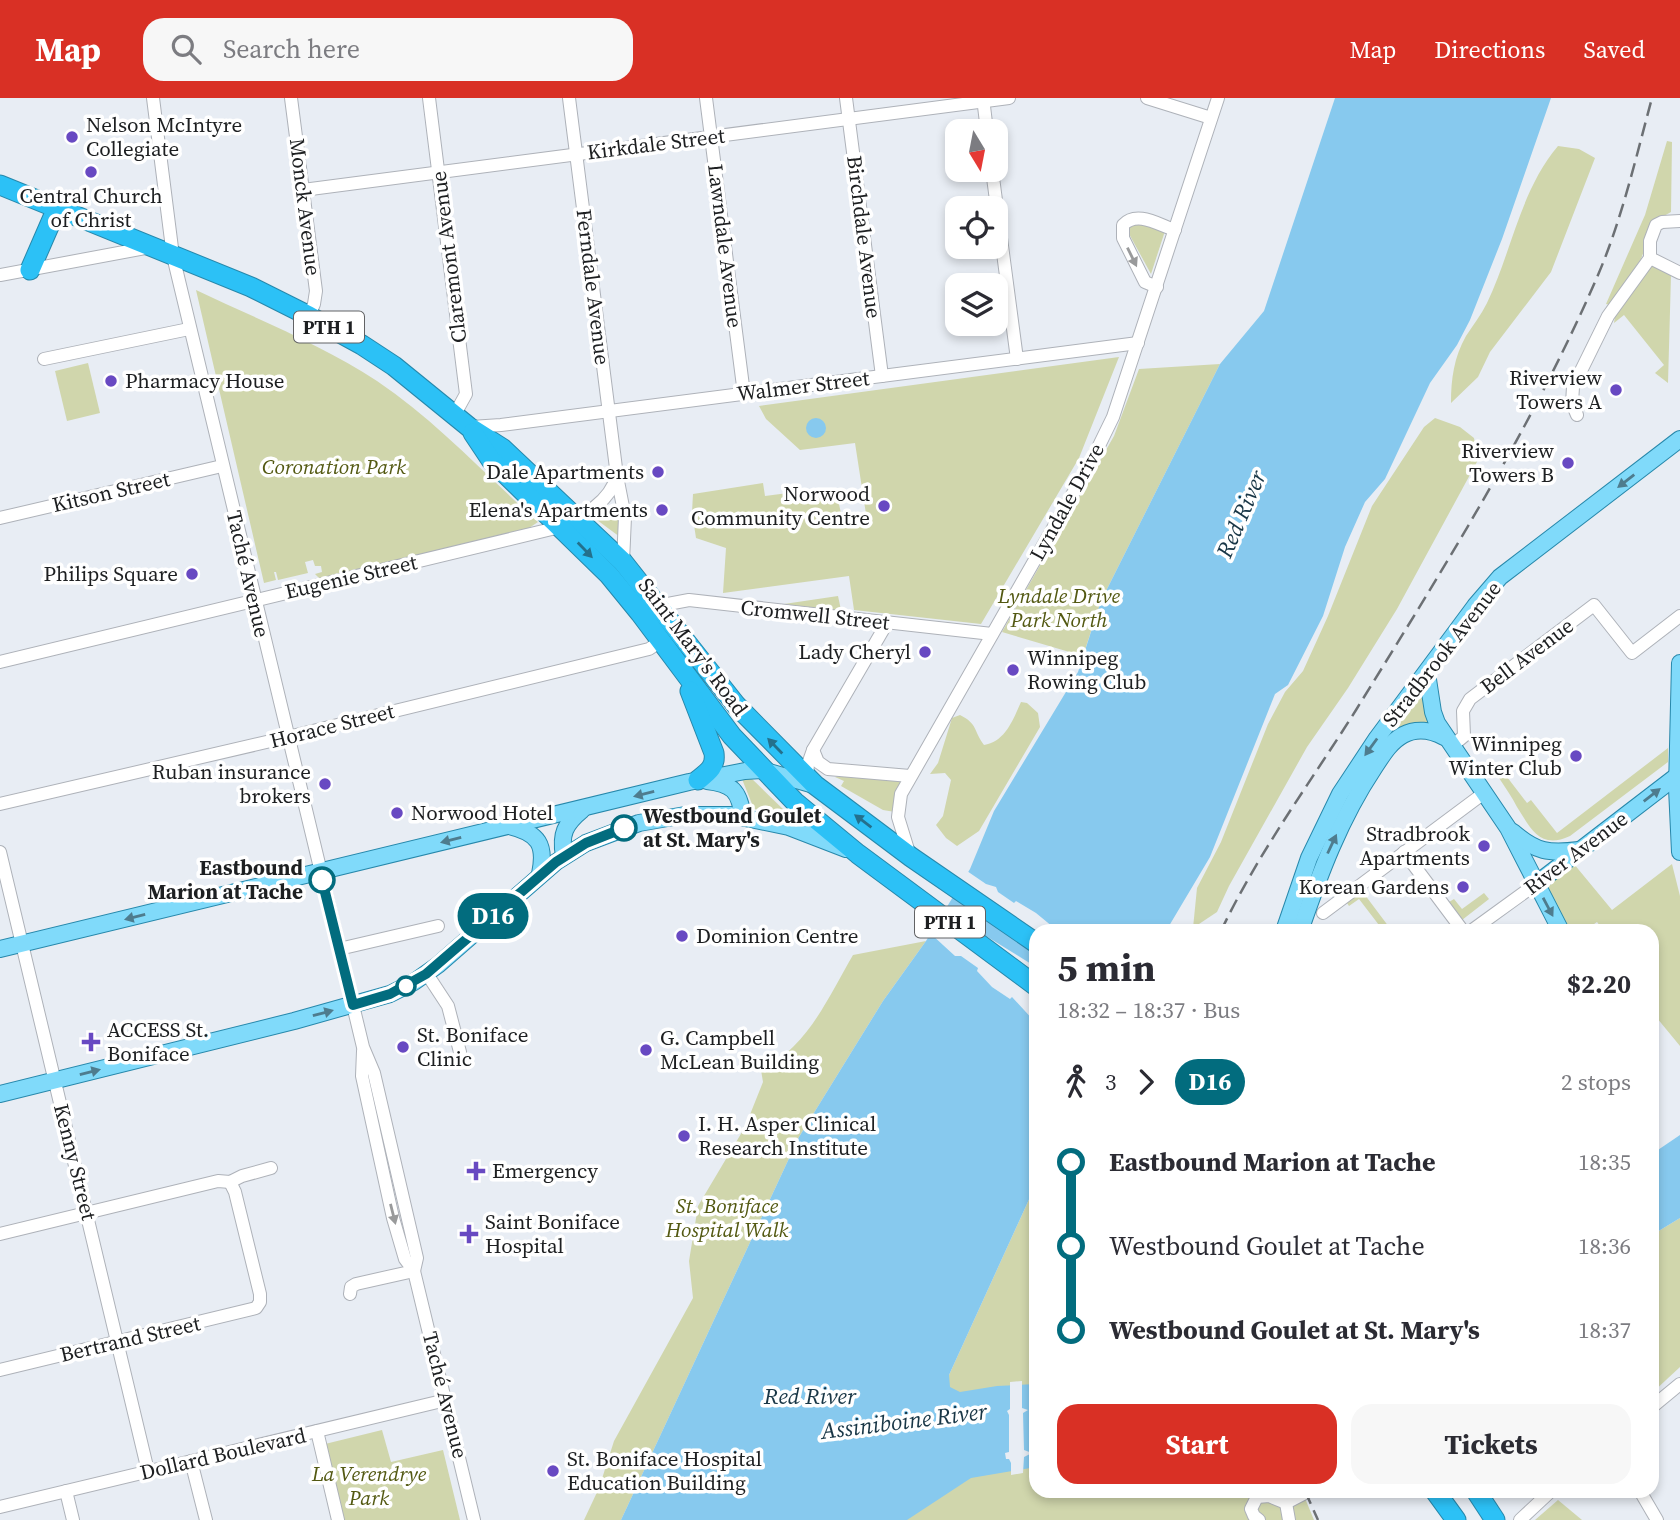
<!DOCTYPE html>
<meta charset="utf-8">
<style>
:root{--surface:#fff;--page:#f7f7f7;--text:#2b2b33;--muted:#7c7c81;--accent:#d93025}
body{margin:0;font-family:"Source Serif 4",serif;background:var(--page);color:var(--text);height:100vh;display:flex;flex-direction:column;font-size:26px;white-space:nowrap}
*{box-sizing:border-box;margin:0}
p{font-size:23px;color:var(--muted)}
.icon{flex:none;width:38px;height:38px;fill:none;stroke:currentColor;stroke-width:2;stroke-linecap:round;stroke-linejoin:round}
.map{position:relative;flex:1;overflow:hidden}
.details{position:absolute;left:1029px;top:826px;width:630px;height:574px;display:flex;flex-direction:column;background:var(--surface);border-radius:21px;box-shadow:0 4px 10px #0003}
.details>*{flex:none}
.badge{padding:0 14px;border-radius:23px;font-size:24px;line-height:46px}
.needle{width:46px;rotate:170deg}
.controls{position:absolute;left:945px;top:21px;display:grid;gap:14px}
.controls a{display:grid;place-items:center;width:63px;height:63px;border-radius:14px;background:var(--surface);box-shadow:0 4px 10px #0003;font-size:35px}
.map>.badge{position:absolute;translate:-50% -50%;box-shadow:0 0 0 4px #fff}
.legs{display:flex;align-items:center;gap:10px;height:77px;padding:0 28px;font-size:23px}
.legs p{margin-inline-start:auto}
.overview{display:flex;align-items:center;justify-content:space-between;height:119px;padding:0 28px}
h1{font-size:38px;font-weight:700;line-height:52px}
.action{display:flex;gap:14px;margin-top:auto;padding:14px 28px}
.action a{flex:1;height:80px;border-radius:21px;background:var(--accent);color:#fff;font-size:28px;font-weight:700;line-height:80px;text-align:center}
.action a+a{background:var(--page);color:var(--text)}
ul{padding:0 28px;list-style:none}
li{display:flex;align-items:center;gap:24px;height:84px;font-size:26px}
li i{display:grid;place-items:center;width:10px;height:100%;margin:0 9px;background:currentColor}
li i::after{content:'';width:18px;height:18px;margin:-9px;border:5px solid;border-radius:50%;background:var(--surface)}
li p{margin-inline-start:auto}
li:first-child i{background:linear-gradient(#0000 50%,currentColor 0)}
li:last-child i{background:linear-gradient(currentColor 50%,#0000 0)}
header{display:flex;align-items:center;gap:42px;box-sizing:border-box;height:98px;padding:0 35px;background:var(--accent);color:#fff}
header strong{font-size:33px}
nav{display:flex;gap:38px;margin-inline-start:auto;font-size:24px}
.search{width:490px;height:63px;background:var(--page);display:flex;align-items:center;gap:18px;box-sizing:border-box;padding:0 24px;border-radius:21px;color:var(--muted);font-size:26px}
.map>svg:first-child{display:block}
</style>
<header>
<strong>Map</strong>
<div class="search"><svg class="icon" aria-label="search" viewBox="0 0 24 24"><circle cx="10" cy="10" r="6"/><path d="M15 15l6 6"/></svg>Search here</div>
<nav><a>Map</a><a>Directions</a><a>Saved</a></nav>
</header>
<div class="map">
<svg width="1680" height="1422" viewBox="0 0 1680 1422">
<rect width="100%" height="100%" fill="#e8edf4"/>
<g fill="#d0d6ac">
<polygon points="1667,43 1672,44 1671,114 1655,123 1641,161 1610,207 1606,206 1645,117"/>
<path d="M1558,48L1579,51L1595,60L1551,174L1490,254L1478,279L1451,305C1451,281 1454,259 1466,238C1473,227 1481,217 1487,205C1512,153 1520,93 1558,48Z"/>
<polygon points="1140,124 1165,133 1151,176 1128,134 1132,126"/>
<polygon points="1655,168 1671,177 1668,285 1655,275 1664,267 1624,217 1614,225 1615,218 1649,169"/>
<path d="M196,192C257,221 321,246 377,283C432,320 478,369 526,413L525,415L530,420L532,419L538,424L529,430L320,481L315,476L322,474L321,468H315L313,462L305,464L308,475L278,482L276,474H274L276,482L264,485Z"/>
<polygon points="1119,259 1079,360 981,526 854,512 849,478 723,495 726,450 696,440 692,414 693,396 763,385 765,398 788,395 799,403 837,397 842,420 866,416 855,345 800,352 766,321 759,308"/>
<polygon points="88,265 100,315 67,323 55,273"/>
<polygon points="1220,266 1101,503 1083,558 1002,534 1114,338 1139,271"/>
<polygon points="1435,320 1460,329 1474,340 1478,362 1397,511 1348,590 1307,649 1229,788 1217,814 1193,830 1197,790 1221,744 1268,626 1285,594 1303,573 1328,518 1372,408 1424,329"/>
<polygon points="618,403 620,439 597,422"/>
<polygon points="838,498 841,512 839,514 784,506"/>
<polygon points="1427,575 1437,625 1399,640 1377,640"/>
<path d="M1021,604L1027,605L1038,615L1040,629L979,733L957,748L946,740L936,727L943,718L951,682L945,675L930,676L938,665L952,620L960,617C978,626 973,632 984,647C1005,644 1013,622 1021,604Z"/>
<path d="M1668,650V664L1570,738C1540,752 1531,731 1517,709C1512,699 1505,689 1499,680L1504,675L1527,705L1531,702L1557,735Z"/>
<polygon points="839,678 902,683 895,714 883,712 841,688 844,683 835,679"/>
<polygon points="750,679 787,715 785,718 754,711 742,681"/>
<polygon points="1569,760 1612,812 1672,766 1680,798 1680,948 1652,914 1652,833 1604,833 1597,824 1584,833 1561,833 1536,786"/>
<polygon points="1362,793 1392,833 1381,833 1382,831 1359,801 1349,808 1347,805"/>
<polygon points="1484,795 1489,801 1462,822 1449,804 1454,801 1462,811"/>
<path d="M926,843L883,903L799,1039L621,1422H584L599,1390L614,1343L693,1200L689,1163L698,1108L745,1029L763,984L761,972C807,950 828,900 853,857Z"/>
<polygon points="1036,1086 1036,1393 1302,1393 1314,1422 893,1422 949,1277"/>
<polygon points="1680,1120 1680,1269 1652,1295 1652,1137"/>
<polygon points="382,1332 391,1364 443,1352 460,1422 344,1422 325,1346"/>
<polygon points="1558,1402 1582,1422 1535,1422"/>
</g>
<g fill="#87c9ee">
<polygon points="1335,0 1551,0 1502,141 1470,222 1457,247 1430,285 1385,381 1365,404 1345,449 1323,518 1288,587 1275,596 1210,759 1166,833 1036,833 1036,1086 949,1277 950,1289 960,1294 997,1288 1036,1286 1036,1369 971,1380 907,1422 621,1422 799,1039 883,903 926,843 970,771 994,713 1078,574 1101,503 1220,266 1264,213"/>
<circle cx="816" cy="330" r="10"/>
<polygon points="1680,1037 1680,1120 1652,1137 1652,1056"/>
</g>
<g fill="#e8edf4">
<polygon points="967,769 967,773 986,786 996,789 998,794 1014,805 1016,803 1036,815 1053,829 1054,833 1036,833 1036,855 950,797"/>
<polygon points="943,808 973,830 1036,869 1036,925 1012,899 1010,901 992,889 977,873 978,870 961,858 955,858 931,836 929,838 926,836"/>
<polygon points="1022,1283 1022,1310 1028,1312 1023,1315 1024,1352 1032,1355 1024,1359 1023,1375 1011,1377 1011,1365 1009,1361 1006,1361 1005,1355 1009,1354 1009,1317 1007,1313 1010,1311 1010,1284"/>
</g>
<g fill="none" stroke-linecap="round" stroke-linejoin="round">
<g stroke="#aeb2b9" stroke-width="14">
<g id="minor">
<polyline points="153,0 173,158 363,949 374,975 417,1160 414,1173"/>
<polyline points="291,0 316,193 314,206 309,218"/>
<polyline points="429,0 466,296 455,316"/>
<polyline points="569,0 617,378 625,419 623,464"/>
<polyline points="706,0 744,296"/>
<polyline points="846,0 882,278"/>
<polyline points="983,0 987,33"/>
<polyline points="1147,0 1211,20"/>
<polyline points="992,72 1017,261"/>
<polyline points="303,92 1009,0"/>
<polyline points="1680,123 1662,124 1656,127 1650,143 1650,160 1680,175"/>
<polyline points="0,177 151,149"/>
<path d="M1157,189L1145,184L1123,140V127C1137,112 1159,127 1175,132"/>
<polyline points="44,261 189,231"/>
<polyline points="1577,317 1572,305 1573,289 1608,218 1650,160"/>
<polyline points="471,329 501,327 1138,245"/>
<polyline points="0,420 222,368"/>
<polyline points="652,509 689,502 992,536"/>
<path d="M0,564L560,429C584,417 609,405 617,378"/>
<polyline points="1452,648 1464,638 1463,613 1470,601 1594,507 1632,555 1680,518"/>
<polyline points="813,652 818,664 828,671 910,678"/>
<polyline points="807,679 808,666 813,652 887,525"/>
<polyline points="0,706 288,639 649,551 661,543"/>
<polyline points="0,754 148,1373"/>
<polyline points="1404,754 1463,833"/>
<polyline points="910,758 898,719 901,696 1092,362 1113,319 1218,0"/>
<polyline points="1323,815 1484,695"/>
<polyline points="1471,833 1536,786"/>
<polyline points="339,851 438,828"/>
<polyline points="427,876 448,908 460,954"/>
<polyline points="363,953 362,978 393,1120 405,1161 414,1173 474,1422"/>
<polyline points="0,1136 218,1083 230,1084 242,1078 271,1070"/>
<polyline points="350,1196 351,1189 356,1186 414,1173"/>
<polyline points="0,1272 256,1210 260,1204 260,1196 235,1094 230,1084"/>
<polyline points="1652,1309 1680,1286"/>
<polyline points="317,1333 338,1422"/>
<polyline points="191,1363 206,1422"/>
<polyline points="66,1393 73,1422"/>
<polyline points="1640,1393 1657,1422"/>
<polyline points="1286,1405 1309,1393"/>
<polyline points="1286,1405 1289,1422"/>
<polyline points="0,1409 446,1302"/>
<polyline points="1259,1422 1254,1418 1251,1411 1257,1399 1269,1398 1286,1405"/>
<polyline points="1520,1422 1551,1393"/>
</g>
</g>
<g stroke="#2788ab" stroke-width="18">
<g id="major">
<polyline points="1680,565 1677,690 1680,754"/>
<polyline points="1427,575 1433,614 1437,625 1508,730 1561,833"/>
<path d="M707,683C733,686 739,693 743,718"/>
<path d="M509,728C539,735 546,747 540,776"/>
<path d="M1513,734C1536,754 1549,756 1579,752"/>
<path d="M564,758C560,736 565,726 582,712"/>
<polyline points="1536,786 1678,677"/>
<polyline points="1284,833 1309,760 1340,696 1377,640 1475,508 1500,479 1680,341"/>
<path d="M1300,833C1320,775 1340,721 1374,670C1382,658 1390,644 1403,637C1416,630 1431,632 1444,639"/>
<polyline points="0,851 689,684 745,673 762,672 814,687"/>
<polyline points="0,996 294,923 390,896 414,884 438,867 556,764 586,745 639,725 685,717 731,717 789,729 846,751"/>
</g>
</g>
<g stroke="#2788ab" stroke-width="21">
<g id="highway">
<polyline points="0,87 251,189 309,218 362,247 394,268 469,329 502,350 623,464 736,607 815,687 911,759 1036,845"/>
<polyline points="30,172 57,110"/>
<polyline points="473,335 491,362 609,477 640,515 732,638 795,704 858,756 1036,888"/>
<path d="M690,593L714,655C716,669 708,674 698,682"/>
<polyline points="1435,1393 1456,1422"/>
<polyline points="1476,1393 1495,1422"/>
</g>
</g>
<use href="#minor" stroke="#fff" stroke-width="12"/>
<use href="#major" stroke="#80dafa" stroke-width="16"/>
<use href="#highway" stroke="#2cc1f6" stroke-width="19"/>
<g stroke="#6c7074" stroke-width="2.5" stroke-dasharray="14 7" stroke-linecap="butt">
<path d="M1221,833C1258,755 1310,685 1356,612C1443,471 1532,330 1598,177C1622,121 1636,59 1652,0"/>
<polyline points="1305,1393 1318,1422"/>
</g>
</g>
<defs><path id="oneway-solid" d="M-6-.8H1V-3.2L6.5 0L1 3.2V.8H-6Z" transform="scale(1.75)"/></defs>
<g fill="#999a9b">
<use href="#oneway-solid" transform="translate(1132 159) rotate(64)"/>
<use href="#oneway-solid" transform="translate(393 1116) rotate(76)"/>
</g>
<g fill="#4e7c8e">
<use href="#oneway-solid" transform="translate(1626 383) rotate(142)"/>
<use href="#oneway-solid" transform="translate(1371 649) rotate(126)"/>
<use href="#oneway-solid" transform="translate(644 696) rotate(166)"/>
<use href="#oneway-solid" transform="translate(1652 697) rotate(-38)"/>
<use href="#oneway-solid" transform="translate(451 742) rotate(166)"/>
<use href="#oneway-solid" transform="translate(1332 746) rotate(-65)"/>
<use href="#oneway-solid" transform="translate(1548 809) rotate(62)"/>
<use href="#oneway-solid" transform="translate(135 819) rotate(166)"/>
<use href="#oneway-solid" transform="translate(323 915) rotate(-15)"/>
<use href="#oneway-solid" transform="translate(90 974) rotate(-14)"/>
</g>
<g fill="#24708c">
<use href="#oneway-solid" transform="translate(585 452) rotate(46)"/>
<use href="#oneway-solid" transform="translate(775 648) rotate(-134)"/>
<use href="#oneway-solid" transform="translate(863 723) rotate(-143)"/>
</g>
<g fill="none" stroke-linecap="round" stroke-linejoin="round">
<g stroke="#fff" stroke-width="16">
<polyline id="line-1" points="322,782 353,907 390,896 426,876 556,764 586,745 624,730"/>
</g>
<use href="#line-1" stroke="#026c7e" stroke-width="10"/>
</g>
<g fill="#6849c2" stroke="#fff" stroke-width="2.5">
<circle cx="72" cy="39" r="7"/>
<circle cx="91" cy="74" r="7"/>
<circle cx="111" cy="283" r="7"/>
<circle cx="1616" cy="292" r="7"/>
<circle cx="1568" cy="365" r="7"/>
<circle cx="658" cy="374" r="7"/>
<circle cx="884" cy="408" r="7"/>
<circle cx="662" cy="412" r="7"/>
<circle cx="192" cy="476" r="7"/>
<circle cx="925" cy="554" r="7"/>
<circle cx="1013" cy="572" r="7"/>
<circle cx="1576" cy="658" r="7"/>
<circle cx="325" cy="686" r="7"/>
<circle cx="397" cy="715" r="7"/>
<circle cx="1484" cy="748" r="7"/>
<circle cx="1463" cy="789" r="7"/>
<circle cx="682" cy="838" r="7"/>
<path d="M87.5 933.5h7v7h7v7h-7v7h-7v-7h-7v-7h7z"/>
<circle cx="403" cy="949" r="7"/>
<circle cx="646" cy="952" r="7"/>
<circle cx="684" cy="1038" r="7"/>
<path d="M472.5 1062.5h7v7h7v7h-7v7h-7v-7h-7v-7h7z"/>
<path d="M465.5 1125.5h7v7h7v7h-7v7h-7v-7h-7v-7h7z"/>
<circle cx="553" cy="1373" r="7"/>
</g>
<g fill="#fff" stroke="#026c7e" stroke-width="3.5">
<circle cx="624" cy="730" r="12"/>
<circle cx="322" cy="782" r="12"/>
<circle cx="406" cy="888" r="9"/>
</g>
<g text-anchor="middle" stroke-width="7" stroke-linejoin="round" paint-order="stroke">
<g fill="#fff" stroke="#616264" stroke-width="2">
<rect x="294" y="213.5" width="70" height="31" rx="5"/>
<rect x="915" y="808.5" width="70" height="31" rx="5"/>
</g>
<g font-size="19" font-weight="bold" fill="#1d1f21">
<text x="329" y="236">PTH 1</text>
<text x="950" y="831">PTH 1</text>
</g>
<g font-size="21" fill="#1d1f21" stroke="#fff" text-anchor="start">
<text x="86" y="34">Nelson McIntyre<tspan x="86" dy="24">Collegiate</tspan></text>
<text x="91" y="105" text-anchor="middle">Central Church<tspan x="91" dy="24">of Christ</tspan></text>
<text x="1602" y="287" text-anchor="end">Riverview<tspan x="1602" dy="24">Towers A</tspan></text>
<text x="125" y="290">Pharmacy House</text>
<text x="1554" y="360" text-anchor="end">Riverview<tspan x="1554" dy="24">Towers B</tspan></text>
<text x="644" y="381" text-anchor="end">Dale Apartments</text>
<text x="870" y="403" text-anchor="end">Norwood<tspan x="870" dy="24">Community Centre</tspan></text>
<text x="648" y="419" text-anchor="end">Elena's Apartments</text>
<text x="178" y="483" text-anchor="end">Philips Square</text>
<text x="911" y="561" text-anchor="end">Lady Cheryl</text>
<text x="1027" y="567">Winnipeg<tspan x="1027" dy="24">Rowing Club</tspan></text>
<text x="1562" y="653" text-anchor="end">Winnipeg<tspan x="1562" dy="24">Winter Club</tspan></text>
<text x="311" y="681" text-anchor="end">Ruban insurance<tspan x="311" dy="24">brokers</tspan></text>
<text x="411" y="722">Norwood Hotel</text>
<text x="1470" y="743" text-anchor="end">Stradbrook<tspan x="1470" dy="24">Apartments</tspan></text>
<text x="1449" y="796" text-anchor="end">Korean Gardens</text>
<text x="696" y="845">Dominion Centre</text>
<text x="107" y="939">ACCESS St.<tspan x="107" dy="24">Boniface</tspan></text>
<text x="417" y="944">St. Boniface<tspan x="417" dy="24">Clinic</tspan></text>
<text x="660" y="947">G. Campbell<tspan x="660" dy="24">McLean Building</tspan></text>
<text x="698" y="1033">I. H. Asper Clinical<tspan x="698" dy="24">Research Institute</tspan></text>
<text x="492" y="1080">Emergency</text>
<text x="485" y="1131">Saint Boniface<tspan x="485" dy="24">Hospital</tspan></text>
<text x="567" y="1368">St. Boniface Hospital<tspan x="567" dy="24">Education Building</tspan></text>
</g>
<g font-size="21" fill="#1d1f21" stroke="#fff">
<text transform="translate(656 46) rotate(-7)" y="7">Kirkdale Street</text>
<text transform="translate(305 109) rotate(83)" y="7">Monck Avenue</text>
<text transform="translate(864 139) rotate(83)" y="7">Birchdale Avenue</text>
<text transform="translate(725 148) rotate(83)" y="7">Lawndale Avenue</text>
<text transform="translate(449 159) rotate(-97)" y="7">Claremont Avenue</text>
<text transform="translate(593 189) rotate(83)" y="7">Ferndale Avenue</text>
<text transform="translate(803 288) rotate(-7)" y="7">Walmer Street</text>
<text transform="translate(111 394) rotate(-13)" y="7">Kitson Street</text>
<text transform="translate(1067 404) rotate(-61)" y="7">Lyndale Drive</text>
<text transform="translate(248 476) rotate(77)" y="7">Taché Avenue</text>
<text transform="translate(351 479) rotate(-13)" y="7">Eugenie Street</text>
<text transform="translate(815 517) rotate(6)" y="7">Cromwell Street</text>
<text transform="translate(693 549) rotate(53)" y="7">Saint Mary's Road</text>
<text transform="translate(1442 556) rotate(-52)" y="7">Stradbrook Avenue</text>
<text transform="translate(1527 558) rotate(-37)" y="7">Bell Avenue</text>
<text transform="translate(332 628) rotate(-14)" y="7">Horace Street</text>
<text transform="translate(1576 755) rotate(-37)" y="7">River Avenue</text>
<text transform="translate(75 1064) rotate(76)" y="7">Kenny Street</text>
<text transform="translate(130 1241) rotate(-13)" y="7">Bertrand Street</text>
<text transform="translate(445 1297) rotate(76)" y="7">Taché Avenue</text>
<text transform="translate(223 1356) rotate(-13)" y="7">Dollard Boulevard</text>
</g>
<g font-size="21" font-style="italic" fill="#535912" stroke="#fff">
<text x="334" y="376">Coronation Park</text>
<text x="1059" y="505">Lyndale Drive<tspan x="1059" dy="24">Park North</tspan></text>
<text x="727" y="1115">St. Boniface<tspan x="727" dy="24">Hospital Walk</tspan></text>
<text x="369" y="1383">La Verendrye<tspan x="369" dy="24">Park</tspan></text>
</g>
<g font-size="21" font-weight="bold" fill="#1d1f21" stroke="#fff" text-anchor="start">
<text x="643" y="725">Westbound Goulet<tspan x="643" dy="24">at St. Mary's</tspan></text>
<text x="303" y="777" text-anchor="end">Eastbound<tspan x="303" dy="24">Marion at Tache</tspan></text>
</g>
<g font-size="23" font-style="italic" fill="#183646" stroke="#fff">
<text transform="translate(1241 416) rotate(-67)" y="8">Red River</text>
<text x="810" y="1306">Red River</text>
<text transform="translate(904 1323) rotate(-7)" y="8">Assiniboine River</text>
</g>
</g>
</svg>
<div class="controls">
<a><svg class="needle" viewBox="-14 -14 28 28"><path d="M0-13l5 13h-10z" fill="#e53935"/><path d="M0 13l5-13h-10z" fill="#7c7c81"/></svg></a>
<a><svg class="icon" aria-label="locate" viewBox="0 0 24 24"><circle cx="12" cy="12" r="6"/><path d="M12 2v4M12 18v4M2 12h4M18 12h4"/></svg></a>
<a><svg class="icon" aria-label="layers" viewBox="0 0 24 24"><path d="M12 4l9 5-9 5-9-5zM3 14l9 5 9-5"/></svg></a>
</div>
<b class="badge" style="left:493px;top:818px;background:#026c7e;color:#fff">D16</b>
<section class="details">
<div class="overview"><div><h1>5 min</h1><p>18:32 – 18:37 · Bus</p></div><b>$2.20</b></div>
<div class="legs"><svg class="icon" aria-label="walk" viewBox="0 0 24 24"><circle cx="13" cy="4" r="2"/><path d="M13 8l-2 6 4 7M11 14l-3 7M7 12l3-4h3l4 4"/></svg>3<svg class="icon" aria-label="forward" viewBox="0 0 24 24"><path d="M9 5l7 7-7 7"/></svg><b class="badge" style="background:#026c7e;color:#fff">D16</b><p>2 stops</p></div>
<ul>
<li><i style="color:#026c7e"></i><b>Eastbound Marion at Tache</b><p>18:35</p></li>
<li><i style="color:#026c7e"></i><span>Westbound Goulet at Tache</span><p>18:36</p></li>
<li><i style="color:#026c7e"></i><b>Westbound Goulet at St. Mary's</b><p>18:37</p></li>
</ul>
<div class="action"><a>Start</a><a>Tickets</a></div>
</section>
</div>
